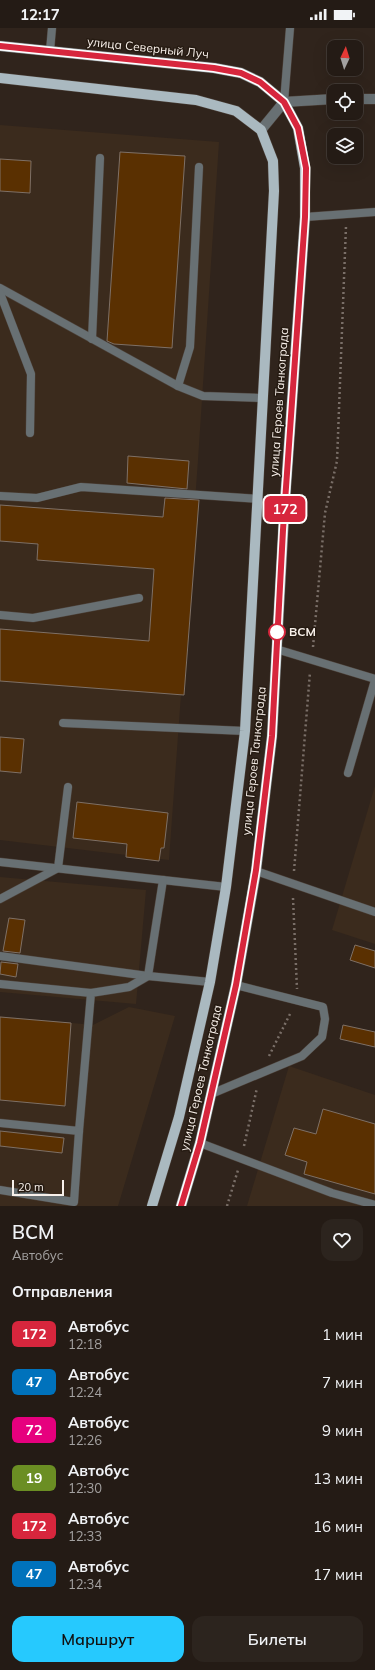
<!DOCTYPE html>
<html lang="ru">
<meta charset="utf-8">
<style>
:root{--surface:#241b15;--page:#2c241e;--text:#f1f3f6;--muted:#a3a1a0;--line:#413934;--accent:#26c9fe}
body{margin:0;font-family:Mulish,sans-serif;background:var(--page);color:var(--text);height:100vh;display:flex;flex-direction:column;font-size:15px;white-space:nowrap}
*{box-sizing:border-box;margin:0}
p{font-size:13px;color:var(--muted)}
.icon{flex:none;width:22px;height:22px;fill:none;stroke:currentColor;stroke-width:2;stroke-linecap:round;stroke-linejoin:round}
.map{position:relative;height:1178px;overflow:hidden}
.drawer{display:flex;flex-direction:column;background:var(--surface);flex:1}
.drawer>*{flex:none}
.badge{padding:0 8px;border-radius:6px;font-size:14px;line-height:26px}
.needle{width:26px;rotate:4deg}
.controls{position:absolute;left:327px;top:12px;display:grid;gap:8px}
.controls a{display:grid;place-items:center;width:36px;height:36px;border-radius:8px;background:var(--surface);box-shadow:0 4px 16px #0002,0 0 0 1px var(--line);font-size:20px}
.scale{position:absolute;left:12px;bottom:10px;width:52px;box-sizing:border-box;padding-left:4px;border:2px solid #f8f0ea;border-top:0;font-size:11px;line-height:14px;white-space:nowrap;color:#f8f0ea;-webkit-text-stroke:3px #261b12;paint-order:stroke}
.map>.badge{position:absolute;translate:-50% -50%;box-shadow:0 0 0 2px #fff}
h2{padding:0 12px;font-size:15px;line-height:36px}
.round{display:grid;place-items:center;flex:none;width:42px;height:42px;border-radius:12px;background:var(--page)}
.headline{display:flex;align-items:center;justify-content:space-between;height:68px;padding:0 12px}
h1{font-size:19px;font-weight:600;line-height:30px}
.primary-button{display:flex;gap:8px;margin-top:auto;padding:8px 12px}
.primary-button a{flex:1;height:46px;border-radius:12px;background:var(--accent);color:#111;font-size:16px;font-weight:600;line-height:46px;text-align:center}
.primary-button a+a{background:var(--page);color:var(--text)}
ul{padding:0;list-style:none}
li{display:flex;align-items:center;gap:12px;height:48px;padding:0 12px}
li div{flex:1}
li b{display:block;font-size:15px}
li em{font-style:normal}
li .badge{min-width:44px;font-weight:700;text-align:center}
.status{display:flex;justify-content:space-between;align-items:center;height:28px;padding:0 20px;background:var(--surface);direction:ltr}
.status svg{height:11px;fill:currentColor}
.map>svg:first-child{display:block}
</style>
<div class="status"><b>12:17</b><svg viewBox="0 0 49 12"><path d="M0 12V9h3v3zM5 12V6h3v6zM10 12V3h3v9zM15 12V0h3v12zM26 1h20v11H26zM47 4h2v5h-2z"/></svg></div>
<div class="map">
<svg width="375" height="1178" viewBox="0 0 375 1178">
<rect width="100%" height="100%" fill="#30241c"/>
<g fill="#3b2b1d">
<polygon points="0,97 219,114 198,432 169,832 0,812"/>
<polygon points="375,758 375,916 332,902"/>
<polygon points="0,849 146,862 136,976 0,964"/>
<polygon points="129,979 175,988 118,1178 0,1178 0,988 93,997"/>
<polygon points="289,1038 375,1067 375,1178 247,1178"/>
</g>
<g fill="#5a3001" stroke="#7e7066">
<polygon points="120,124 185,128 172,320 114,316 107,313"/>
<polygon points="0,131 31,133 30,165 0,163"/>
<polygon points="128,428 189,433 187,461 127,455"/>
<polygon points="165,470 199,472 184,667 0,653 0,601 149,613 154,541 37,532 38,516 0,513 0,477 163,489"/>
<polygon points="0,709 24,711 21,745 0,743"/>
<polygon points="77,774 168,785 164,820 161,820 159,833 126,829 127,816 73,810"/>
<polygon points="9,890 25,892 20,925 3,923"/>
<polygon points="355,917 375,923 375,940 350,932"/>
<polygon points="1,934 18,936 16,949 0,946"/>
<polygon points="0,989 71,995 65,1078 0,1072"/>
<polygon points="343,997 375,1004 375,1019 340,1011"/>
<polygon points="323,1081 375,1096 375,1166 304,1146 307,1134 285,1127 294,1100 316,1106"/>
<polygon points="0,1103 64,1110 62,1125 0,1118"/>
</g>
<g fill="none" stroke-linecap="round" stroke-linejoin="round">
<g stroke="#4c4139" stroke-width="9">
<g id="lane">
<polyline points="50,23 52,0"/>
<polyline points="284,74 290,0"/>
<polyline points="305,189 375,184"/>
<polyline points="0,260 178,358 203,368 263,370"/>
<polyline points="0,265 31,346 30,405"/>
<polyline points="92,311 100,130"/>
<polyline points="178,358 190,319 199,139"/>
<polyline points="0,468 37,470 81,459 258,471"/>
<polyline points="0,587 33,590 139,570"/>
<polyline points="276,621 375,651"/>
<polyline points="63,695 245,703"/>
<polyline points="348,745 375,652"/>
<polyline points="0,834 226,859"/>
<polyline points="256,843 375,884"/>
<polyline points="0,871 58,840 68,759"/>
<polyline points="0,928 148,948 210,954"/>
<polyline points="0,956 91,965"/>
<polyline points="211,1066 302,1028 322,1009 325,991 323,979 236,957"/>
<polyline points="0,1095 79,1103 91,965 129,959 148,948 163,852"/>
<polyline points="200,1115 332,1165 375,1177"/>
<polyline points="0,1162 74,1174 79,1103"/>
</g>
</g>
<g stroke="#4c4139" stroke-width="11">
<g id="street">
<polyline points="356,71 375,71"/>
<polyline points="261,102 284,74 334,71"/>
</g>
</g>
<g stroke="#4c4139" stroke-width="11">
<g id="primary">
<polyline points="0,18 214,40 241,45 260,54 284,74 298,100 305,140 305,189 284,487 272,708 256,843 236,957 200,1115 181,1178"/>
<polyline points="0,50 196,72 236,83 261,102 273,133 274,163 245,703 226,859 210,954 179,1089 152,1178"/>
</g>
</g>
<g stroke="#7a6f68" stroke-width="2.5" stroke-dasharray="2 3" stroke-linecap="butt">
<polyline points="313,619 325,485 337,433 346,198"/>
<polyline points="294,843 310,644"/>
<polyline points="293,870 297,961"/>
<polyline points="269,1028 291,984"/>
<polyline points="244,1118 257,1060"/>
<polyline points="227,1178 238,1142"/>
</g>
<use href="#lane" stroke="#687073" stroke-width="8"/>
<use href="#street" stroke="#687073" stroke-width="10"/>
<use href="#primary" stroke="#aab9c0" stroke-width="10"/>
</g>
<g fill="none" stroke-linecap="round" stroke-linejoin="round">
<g stroke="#fff" stroke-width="9">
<polyline id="line" points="0,18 214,40 241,45 260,54 284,74 298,100 306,140 305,189 283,502 272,708 256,842 236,957 200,1115 181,1178"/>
</g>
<use href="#line" stroke="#d7263d" stroke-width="6"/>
</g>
<circle fill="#fff" stroke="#d7263d" stroke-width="2" cx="277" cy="604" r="8"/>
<g text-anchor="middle" stroke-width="3" stroke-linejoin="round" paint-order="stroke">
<g font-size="12" fill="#f8f0ea" stroke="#261b12">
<text transform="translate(148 20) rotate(6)" y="4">улица Северный Луч</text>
<text transform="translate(279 374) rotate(-86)" y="4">улица Героев Танкограда</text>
<text transform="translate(254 733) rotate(-84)" y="4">улица Героев Танкограда</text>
<text transform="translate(201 1050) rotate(-77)" y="4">улица Героев Танкограда</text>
</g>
<g font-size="12" font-weight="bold" fill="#f8f0ea" stroke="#261b12" text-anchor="start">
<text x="289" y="608">ВСМ</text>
</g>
</g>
</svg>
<div class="controls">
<a><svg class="needle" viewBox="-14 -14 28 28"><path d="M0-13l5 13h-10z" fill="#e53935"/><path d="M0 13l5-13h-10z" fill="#a3a1a0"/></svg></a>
<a><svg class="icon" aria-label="locate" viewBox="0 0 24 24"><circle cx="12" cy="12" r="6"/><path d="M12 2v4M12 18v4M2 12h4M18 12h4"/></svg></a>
<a><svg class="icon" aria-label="layers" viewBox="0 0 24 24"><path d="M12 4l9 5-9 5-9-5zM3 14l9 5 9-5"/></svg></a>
</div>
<div class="scale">20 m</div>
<b class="badge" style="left:285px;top:481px;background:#d7263d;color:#fff">172</b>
</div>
<section class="drawer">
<div class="headline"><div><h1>ВСМ</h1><p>Автобус</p></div><a class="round"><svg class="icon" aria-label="heart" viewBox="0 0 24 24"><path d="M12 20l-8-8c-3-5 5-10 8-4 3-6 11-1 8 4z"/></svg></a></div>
<h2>Отправления</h2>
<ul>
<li><span class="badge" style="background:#d7263d;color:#fff">172</span><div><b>Автобус</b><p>12:18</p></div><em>1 мин</em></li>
<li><span class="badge" style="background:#0072bc;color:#fff">47</span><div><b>Автобус</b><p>12:24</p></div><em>7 мин</em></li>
<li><span class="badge" style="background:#e6007e;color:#fff">72</span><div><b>Автобус</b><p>12:26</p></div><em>9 мин</em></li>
<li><span class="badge" style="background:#6b8e23;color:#fff">19</span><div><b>Автобус</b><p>12:30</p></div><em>13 мин</em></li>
<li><span class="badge" style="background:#d7263d;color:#fff">172</span><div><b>Автобус</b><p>12:33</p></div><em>16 мин</em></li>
<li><span class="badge" style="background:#0072bc;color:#fff">47</span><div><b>Автобус</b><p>12:34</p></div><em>17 мин</em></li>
</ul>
<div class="primary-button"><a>Маршрут</a><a>Билеты</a></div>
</section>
